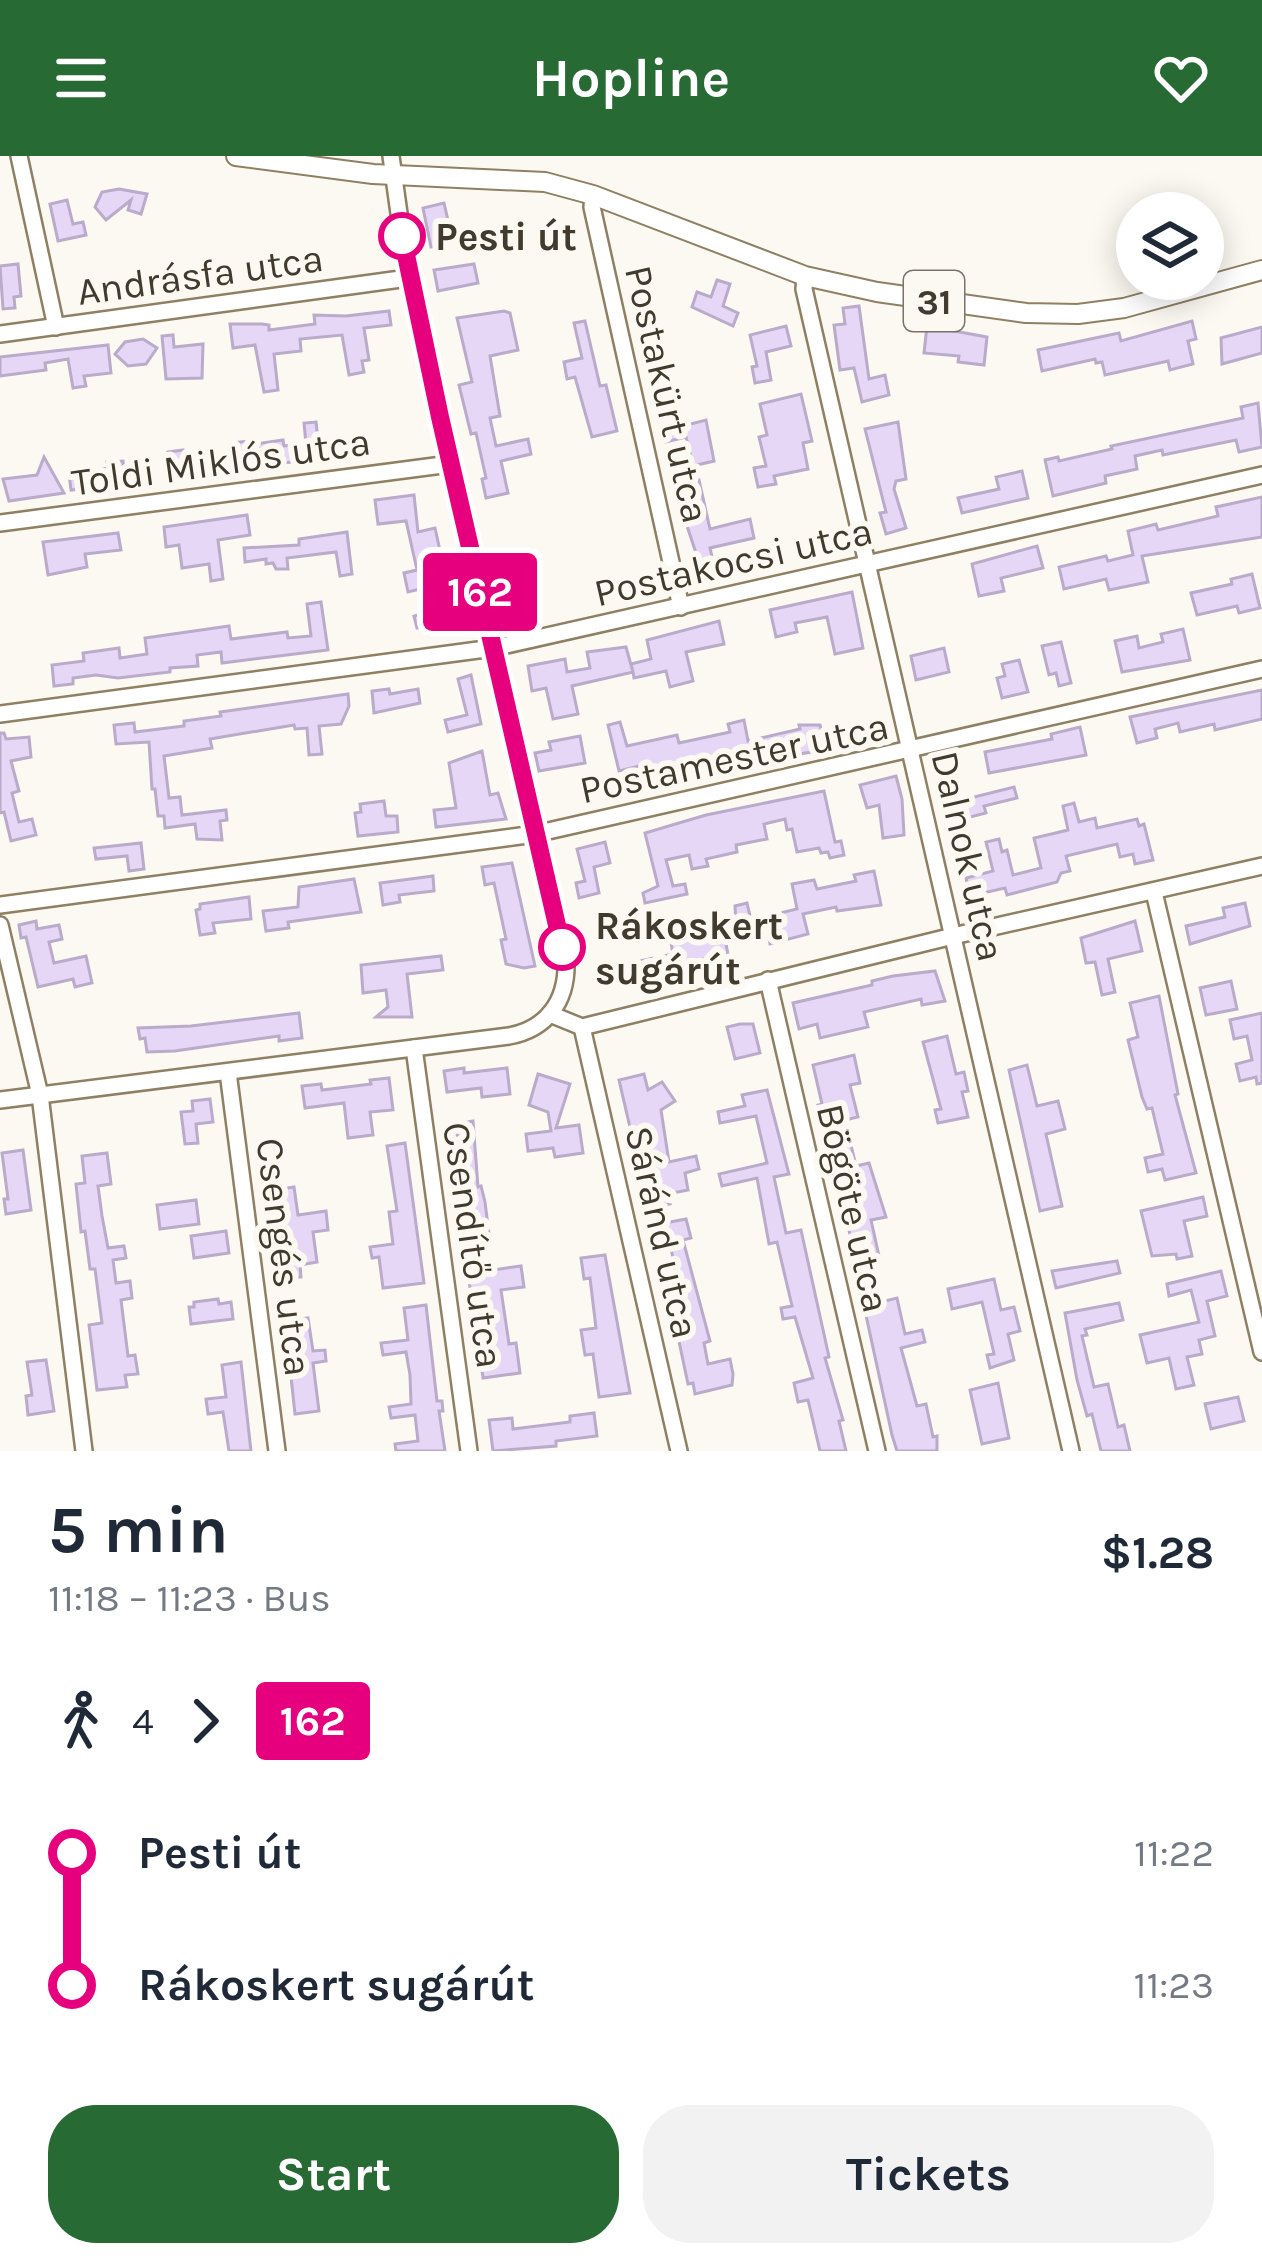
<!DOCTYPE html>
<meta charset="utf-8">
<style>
:root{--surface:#fff;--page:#f2f2f3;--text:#1f2937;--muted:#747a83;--accent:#286a34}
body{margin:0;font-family:Karla,sans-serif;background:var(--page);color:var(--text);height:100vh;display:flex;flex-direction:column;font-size:45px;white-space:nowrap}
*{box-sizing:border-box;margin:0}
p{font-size:39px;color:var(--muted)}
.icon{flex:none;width:66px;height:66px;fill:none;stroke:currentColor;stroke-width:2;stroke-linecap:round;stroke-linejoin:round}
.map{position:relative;height:1295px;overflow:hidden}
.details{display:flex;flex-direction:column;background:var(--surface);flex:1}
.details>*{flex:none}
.badge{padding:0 24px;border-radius:9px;font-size:42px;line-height:78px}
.fabs{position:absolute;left:1116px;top:36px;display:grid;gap:24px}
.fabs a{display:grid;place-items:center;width:108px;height:108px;border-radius:50%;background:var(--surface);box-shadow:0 6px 30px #0003;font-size:60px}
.map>.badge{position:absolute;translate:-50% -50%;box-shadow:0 0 0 6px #fff}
.legs{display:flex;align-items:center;gap:18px;height:132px;padding:0 48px;font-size:39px}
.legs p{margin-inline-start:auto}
.head{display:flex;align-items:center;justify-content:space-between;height:204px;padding:0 48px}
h1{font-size:66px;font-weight:700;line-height:90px}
.action{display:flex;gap:24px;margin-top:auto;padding:24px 48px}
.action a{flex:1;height:138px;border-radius:48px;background:var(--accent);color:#fff;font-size:48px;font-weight:700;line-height:138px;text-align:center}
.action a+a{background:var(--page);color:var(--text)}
ul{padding:0 48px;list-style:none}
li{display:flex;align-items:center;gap:42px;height:132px;font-size:45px}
li i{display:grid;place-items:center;width:18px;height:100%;margin:0 15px;background:currentColor}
li i::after{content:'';width:30px;height:30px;margin:-15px;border:9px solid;border-radius:50%;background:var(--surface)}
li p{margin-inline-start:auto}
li:first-child i{background:linear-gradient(#0000 50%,currentColor 0)}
li:last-child i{background:linear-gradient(currentColor 50%,#0000 0)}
header{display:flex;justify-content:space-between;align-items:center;height:156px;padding:0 48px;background:var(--accent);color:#fff;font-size:54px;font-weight:700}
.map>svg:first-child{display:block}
</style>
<header><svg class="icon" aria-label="menu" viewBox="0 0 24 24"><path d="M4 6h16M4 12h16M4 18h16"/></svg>Hopline<svg class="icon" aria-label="heart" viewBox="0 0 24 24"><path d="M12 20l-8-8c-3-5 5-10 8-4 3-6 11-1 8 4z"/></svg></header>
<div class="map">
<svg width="1262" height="1295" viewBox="0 0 1262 1295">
<rect width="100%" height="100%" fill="#fcf9f3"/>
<g fill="#e5d7f5" stroke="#b9abc9" stroke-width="3">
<polygon points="119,33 147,38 141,58 128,54 131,44 106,64 95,51 102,36"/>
<polygon points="67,44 73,68 83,66 86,79 58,85 50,48"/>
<polygon points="444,47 453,86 431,91 423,52"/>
<polygon points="18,108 21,140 14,141 15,152 3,153 0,110"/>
<polygon points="474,108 478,127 438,135 434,114"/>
<polygon points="717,124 730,128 723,150 738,157 733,170 692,151 697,136 711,141"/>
<polygon points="859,150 869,223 885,219 889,239 862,246 854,212 840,214 834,169 845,168 843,152"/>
<polygon points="389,155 391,169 364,172 369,204 362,205 364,216 349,219 342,179 300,183 301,195 274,198 278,234 264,236 255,189 233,192 230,168 262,168 269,169 269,174 315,168 314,159 346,160"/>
<polygon points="504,155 510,157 518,194 490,200 500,260 490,262 496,290 528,283 531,298 501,305 508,337 486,342 482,323 486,322 476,277 471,278 459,229 472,226 457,162"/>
<polygon points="585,165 600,230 606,229 617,275 592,281 575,221 567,223 564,206 582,202 574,167"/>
<polygon points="1192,165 1196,183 1188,185 1193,208 1170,214 1168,205 1105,219 1102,206 1096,207 1095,203 1042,215 1038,194 1119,177 1121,185"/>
<polygon points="786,170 791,190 766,196 771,224 755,227 752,211 757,210 750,179"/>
<polygon points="927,170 987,181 984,209 958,206 959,200 924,197"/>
<polygon points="1262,171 1262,197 1222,208 1221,182"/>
<polygon points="173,179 174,191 203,188 202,222 166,223 162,180"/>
<polygon points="143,183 157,192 146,208 128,210 115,198 125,186"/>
<polygon points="108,189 111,217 84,220 86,230 73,232 68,203 45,207 46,214 0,220 0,201"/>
<polygon points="801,238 812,285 803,287 808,313 774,320 776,328 758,331 754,312 766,310 759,281 767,279 760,248"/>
<polygon points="1258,247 1262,291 1239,296 1236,284 1163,299 1162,294 1135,300 1137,313 1105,320 1106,327 1053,340 1045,304 1058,301 1059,305 1112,293 1111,290 1243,262 1241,251"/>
<polygon points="681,261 683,270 706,264 714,305 693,310 686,281 666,286 662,266"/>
<polygon points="316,266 320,302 171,323 168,296 183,294 184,302 188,303 234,295 232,287 249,285 249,289 283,284 284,290 306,288 304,267"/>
<polygon points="898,266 906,323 896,325 894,333 906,372 886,378 880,357 886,356 865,273"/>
<polygon points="44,301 64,337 9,345 3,323 37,319"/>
<polygon points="123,305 125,329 71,334 69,318 108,312 107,306"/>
<polygon points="1022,315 1028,342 962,357 958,342 999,333 996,321"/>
<polygon points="699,324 710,373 750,363 754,382 710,392 717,422 705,424 685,364 689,363 682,328"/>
<polygon points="414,339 418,376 435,372 448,431 436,434 444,466 417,472 414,460 426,457 420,433 408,436 404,417 417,414 406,365 378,368 375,344"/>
<polygon points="1262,341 1262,381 1142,400 1148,426 1109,434 1106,423 1064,433 1059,411 1106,400 1108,405 1133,399 1128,375 1156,368 1158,374 1218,360 1216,351"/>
<polygon points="247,359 250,379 218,384 223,423 211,425 209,408 182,412 179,389 166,391 164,371"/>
<polygon points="347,376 352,418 340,420 336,396 287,402 288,413 276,413 273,407 266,408 266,403 245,406 244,392 299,389 299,383"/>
<polygon points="118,377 121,394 85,398 87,411 48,419 43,386"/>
<polygon points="1037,390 1043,412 1001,422 1004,435 979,440 972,408"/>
<polygon points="1252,418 1260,452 1239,457 1237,450 1197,459 1191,437 1232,428 1231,423"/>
<polygon points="852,436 863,492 835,498 827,461 795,467 797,476 776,481 770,454"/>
<polygon points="321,446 328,494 222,507 221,496 197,499 198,510 170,512 170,516 118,522 96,519 73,522 73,528 54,530 52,509 84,505 83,497 119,492 120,502 147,498 145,482 229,470 231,483 287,476 288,482 311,480 307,448"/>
<polygon points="719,465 724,488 686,496 693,525 670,531 666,515 634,522 633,516 572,530 578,558 553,563 546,532 532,535 528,510 565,503 567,516 590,512 587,496 626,491 633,516 631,508 651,503 647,484"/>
<polygon points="1183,473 1190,504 1122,516 1115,485 1137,480 1139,492 1163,486 1161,478"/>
<polygon points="1061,486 1071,527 1059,530 1056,517 1049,519 1042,490"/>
<polygon points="944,492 949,516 916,524 911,500"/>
<polygon points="1019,504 1028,536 1002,542 997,522 1005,520 1002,508"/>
<polygon points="471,519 481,568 448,576 445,564 467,559 458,523"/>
<polygon points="389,533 390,538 418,533 420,547 374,557 372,535"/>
<polygon points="1262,534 1262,563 1215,574 1214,568 1180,576 1178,567 1155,573 1157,582 1137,587 1130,561"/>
<polygon points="348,538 349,550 341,568 319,570 322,598 309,599 307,572 295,573 294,569 210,583 212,592 164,600 169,642 180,641 182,659 226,654 227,664 220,665 222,684 197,683 195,668 165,672 164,660 158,660 155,633 152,633 149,586 116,588 114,569 134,567 135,576 184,570 184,565 221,560 220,556"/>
<polygon points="744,564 748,585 800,573 799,569 820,569 826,594 751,605 651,627 647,608 619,615 608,569 620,566 627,590 677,579 679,587 730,576 728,568"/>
<polygon points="1080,571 1086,599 989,617 985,596 1052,583 1051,578"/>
<polygon points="0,577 4,577 6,583 29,581 31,601 11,605 19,635 12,637 19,666 32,663 36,679 11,685 4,656 0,657"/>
<polygon points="580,580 585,607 539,615 535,597 551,594 549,586"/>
<polygon points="482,595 490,639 498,637 506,663 436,671 434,654 456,652 449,607"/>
<polygon points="896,620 902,643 904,679 883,682 879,649 867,652 860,629"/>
<polygon points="1014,631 1017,642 984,650 986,657 951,666 946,648"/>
<polygon points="824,635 835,686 841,685 844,699 830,702 828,696 821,697 819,692 797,696 792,673 787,674 785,663 764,668 767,683 736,689 737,696 706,703 708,710 692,713 689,699 666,704 673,730 685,728 687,738 645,747 643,737 658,730 645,677 706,659"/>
<polygon points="384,645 386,660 397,660 398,676 358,680 355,657 361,656 360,648"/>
<polygon points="1074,647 1079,666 1095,662 1097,672 1137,663 1139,670 1144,668 1153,704 1135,708 1133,698 1120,701 1117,688 1066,700 1070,715 1061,717 1057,726 1007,739 1005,732 970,740 966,722 993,715 986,686 999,683 1002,696 1007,694 1013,719 1041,712 1034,682 1068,674 1063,650"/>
<polygon points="605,686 610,707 594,711 599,737 579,742 576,727 585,725 577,693"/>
<polygon points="141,687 144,713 129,715 127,700 96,703 94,692"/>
<polygon points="512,707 535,810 524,812 506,808 501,784 506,783 494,727 485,729 482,711"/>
<polygon points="874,715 881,749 837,755 836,751 803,758 808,778 770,788 768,778 726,788 728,798 696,805 697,811 644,826 640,805 673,798 670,782 736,769 735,750 747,747 751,764 797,753 792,728 814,724 817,733 856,725 854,719"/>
<polygon points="433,720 434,735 399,739 400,746 383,749 380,727"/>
<polygon points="354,723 361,756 288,766 289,772 266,775 263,755 298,751 299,731"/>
<polygon points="249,741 251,763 213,767 215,777 200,779 196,754 200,753 200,748"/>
<polygon points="1245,747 1250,770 1190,788 1186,770 1225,761 1223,752"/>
<polygon points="36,765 37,773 59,769 62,783 49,786 54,807 86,800 92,827 75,831 73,823 38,831 26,781 21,782 19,769"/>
<polygon points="1135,765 1142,795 1108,803 1115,836 1102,839 1095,806 1086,807 1081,782"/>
<polygon points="441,800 443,814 407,818 412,861 376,861 388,851 386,834 363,837 361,809"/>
<polygon points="935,815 945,845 922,849 921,843 864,856 868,871 820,882 817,868 799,873 793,847 872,829 872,825 893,820"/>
<polygon points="1231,825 1237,853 1206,859 1200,832"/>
<polygon points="1159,840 1178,938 1175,939 1196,1017 1165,1024 1162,1013 1148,1016 1145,1002 1163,998 1152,952 1147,953 1142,941 1128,884 1138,881 1130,847"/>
<polygon points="299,857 302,882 279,885 279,880 175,895 147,896 145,882 140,883 138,872 191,870"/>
<polygon points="1262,857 1262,927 1257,928 1256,921 1240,925 1236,908 1252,904 1247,880 1234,883 1230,864"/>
<polygon points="740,868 753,868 760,897 735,903 727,871"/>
<polygon points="947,880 956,918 964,916 968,935 962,936 968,961 938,967 935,954 941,953 923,886"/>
<polygon points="854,899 860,927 850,929 858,961 845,964 856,1010 869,1007 886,1061 871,1064 879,1100 855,1105 835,1002 832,1003 818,949 822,948 813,909"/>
<polygon points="1027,909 1037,950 1058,945 1065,973 1046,978 1062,1050 1040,1055 1009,914"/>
<polygon points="464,912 464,917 507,912 510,938 482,941 481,932 447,936 444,915"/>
<polygon points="538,918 570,928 556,972 579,969 583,997 555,1001 553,992 528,995 526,978 551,975 548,956 529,949"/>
<polygon points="644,918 648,934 662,926 675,945 661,954 669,1006 696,1000 699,1013 685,1017 688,1034 667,1038 670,1048 649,1053 619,924"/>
<polygon points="389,922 393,954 370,956 373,979 348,982 344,947 305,952 302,930 321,928 322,934 371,928 370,924"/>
<polygon points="767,934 789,1018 774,1021 786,1077 801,1074 829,1201 825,1202 843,1264 839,1265 846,1295 820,1295 808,1244 798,1246 794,1227 813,1222 795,1161 783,1163 781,1152 792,1150 777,1086 769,1088 757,1022 722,1030 719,1018 767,1007 756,960 720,967 718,956 745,950 742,939"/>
<polygon points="210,943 213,966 196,968 198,987 185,988 181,956 193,955 192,945"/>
<polygon points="473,965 478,1031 481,1030 485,1046 490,1086 470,1088 466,1060 459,1060 452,996 459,995 456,968"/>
<polygon points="405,987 424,1127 383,1132 379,1101 372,1102 370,1091 393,1088 389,1056 397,1055 387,990"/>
<polygon points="23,994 31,1054 6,1058 4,1043 8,1043 2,997"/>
<polygon points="107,997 111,1028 98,1030 102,1060 108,1092 124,1090 126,1102 113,1104 116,1127 130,1125 132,1142 121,1144 128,1200 135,1199 138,1218 125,1219 127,1231 97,1234 89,1169 102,1167 95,1113 90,1113 85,1075 81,1076 76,1028 85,1027 82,1000"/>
<polygon points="294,1031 298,1059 326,1055 328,1074 313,1076 317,1106 300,1109 301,1121 282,1123 275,1049 265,1047 263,1036"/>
<polygon points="1203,1041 1207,1060 1184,1065 1192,1100 1177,1103 1176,1098 1152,1100 1141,1055"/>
<polygon points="196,1044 199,1068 160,1073 157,1049"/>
<polygon points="686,1063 691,1082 683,1084 710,1185 704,1187 708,1208 730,1203 733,1218 732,1229 695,1238 693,1227 688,1228 662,1105 673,1102 665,1067"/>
<polygon points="226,1075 229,1097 194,1102 191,1080"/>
<polygon points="605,1099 630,1237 599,1241 593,1198 585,1199 581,1174 596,1172 590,1122 584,1123 581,1102"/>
<polygon points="1117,1105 1120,1117 1056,1132 1052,1115"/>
<polygon points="492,1108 493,1114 521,1110 524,1131 501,1134 509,1188 516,1187 520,1217 483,1222 467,1111"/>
<polygon points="1221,1115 1227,1140 1207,1145 1215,1180 1199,1184 1202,1198 1187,1201 1194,1229 1176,1233 1169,1202 1147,1207 1140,1179 1199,1166 1191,1134 1169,1140 1167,1128"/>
<polygon points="994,1123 1001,1154 1014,1151 1020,1175 1008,1178 1014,1204 990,1212 987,1199 994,1198 982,1146 952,1153 948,1133"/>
<polygon points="897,1142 905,1178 922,1174 925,1186 901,1192 917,1250 926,1248 933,1281 937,1280 937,1295 897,1295 892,1279 864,1150"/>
<polygon points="218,1143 219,1148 231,1146 233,1163 191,1168 189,1151 194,1151 194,1146"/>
<polygon points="1119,1147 1123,1164 1085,1173 1087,1179 1082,1180 1094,1231 1108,1228 1118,1271 1124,1269 1130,1295 1101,1295 1092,1258 1087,1260 1077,1224 1065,1157"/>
<polygon points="426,1149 437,1245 442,1245 443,1255 439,1255 445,1295 396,1295 395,1288 418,1285 415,1259 391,1262 389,1251 411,1248 410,1219 406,1196 383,1199 381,1187 408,1184 404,1152"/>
<polygon points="308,1162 313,1195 325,1194 326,1205 313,1207 319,1255 295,1258 285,1165"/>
<polygon points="46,1204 54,1255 28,1259 26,1240 32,1239 27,1206"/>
<polygon points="241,1206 251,1295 229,1295 223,1256 208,1258 206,1243 226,1241 222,1209"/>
<polygon points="998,1227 1009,1282 982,1288 970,1234"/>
<polygon points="1238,1241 1244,1265 1211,1273 1205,1248"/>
<polygon points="594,1257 597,1280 556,1285 556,1290 493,1295 489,1264 512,1262 513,1273 570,1266 570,1260"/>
</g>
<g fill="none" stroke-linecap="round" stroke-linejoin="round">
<g stroke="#8f7f63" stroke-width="20">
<g id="minor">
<polyline points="19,0 56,171"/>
<polyline points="593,39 592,51 681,451"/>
<polyline points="805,120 804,133 1071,1295"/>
<polyline points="0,178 408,122"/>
<polyline points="0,367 450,308"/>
<polyline points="0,558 493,492 1262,319"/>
<polyline points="1154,736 1262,1196"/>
<polyline points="0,749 535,678 1262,513"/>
<polyline points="0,769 40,939 84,1295"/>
<polyline points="768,824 877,1295"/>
<polyline points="550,858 582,871 953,780 1262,710"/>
<polyline points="582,871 679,1295"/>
<polyline points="414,892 469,1295"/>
<polyline points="228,916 277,1295"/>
<path d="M0,944L509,880C547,873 567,845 566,807L408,122L391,0"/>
</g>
</g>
<g stroke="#8f7f63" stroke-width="22">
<polyline id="major" points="236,0 373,18 545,26 593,39 805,120 877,136 1026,157 1078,158 1124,152 1262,114"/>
</g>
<use href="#minor" stroke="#fff" stroke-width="15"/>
<use href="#major" stroke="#fff" stroke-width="18"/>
</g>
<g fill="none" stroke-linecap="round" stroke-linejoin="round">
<g stroke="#fff" stroke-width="27">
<polyline id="line-1" points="402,80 440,261 562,791"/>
</g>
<use href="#line-1" stroke="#e6007e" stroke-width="18"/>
</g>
<g fill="#fff" stroke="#e6007e" stroke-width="6">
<circle cx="402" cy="80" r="21"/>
<circle cx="562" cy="791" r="21"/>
</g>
<g text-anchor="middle" stroke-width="12" stroke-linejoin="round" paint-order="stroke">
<rect fill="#fcf9f3" stroke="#797369" stroke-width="3" x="904" y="115" width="60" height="60" rx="9"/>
<g font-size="36" font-weight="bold" fill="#413a2e">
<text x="934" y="158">31</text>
</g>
<g font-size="39" font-weight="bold" fill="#413a2e" stroke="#fcf9f3" text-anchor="start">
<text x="435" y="94">Pesti út</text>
<text x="595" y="783">Rákoskert<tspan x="595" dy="45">sugárút</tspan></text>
</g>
<g font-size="39" fill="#413a2e" stroke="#fcf9f3">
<text transform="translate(200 118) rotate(-8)" y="14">Andrásfa utca</text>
<text transform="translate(668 238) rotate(77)" y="14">Postakürt utca</text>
<text transform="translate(221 305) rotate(-8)" y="14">Toldi Miklós utca</text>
<text transform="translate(733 405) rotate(-13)" y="14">Postakocsi utca</text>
<text transform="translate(734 601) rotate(-12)" y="14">Postamester utca</text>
<text transform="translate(969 700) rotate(77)" y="14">Dalnok utca</text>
<text transform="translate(854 1052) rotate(77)" y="14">Bögöte utca</text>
<text transform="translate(663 1076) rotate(77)" y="14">Sáránd utca</text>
<text transform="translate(474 1089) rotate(82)" y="14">Csendítő utca</text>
<text transform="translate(285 1101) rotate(83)" y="14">Csengés utca</text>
</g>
</g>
</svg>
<div class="fabs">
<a><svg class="icon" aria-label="layers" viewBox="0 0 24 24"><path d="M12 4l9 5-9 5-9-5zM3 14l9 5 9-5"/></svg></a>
</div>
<b class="badge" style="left:480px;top:436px;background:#e6007e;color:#fff">162</b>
</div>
<section class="details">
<div class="head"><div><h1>5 min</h1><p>11:18 – 11:23 · Bus</p></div><b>$1.28</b></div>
<div class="legs"><svg class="icon" aria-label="walk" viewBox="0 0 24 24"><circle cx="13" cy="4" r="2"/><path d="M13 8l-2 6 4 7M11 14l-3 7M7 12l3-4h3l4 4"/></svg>4<svg class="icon" aria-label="forward" viewBox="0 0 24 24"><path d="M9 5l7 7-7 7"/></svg><b class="badge" style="background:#e6007e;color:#fff">162</b></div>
<ul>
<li><i style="color:#e6007e"></i><b>Pesti út</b><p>11:22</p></li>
<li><i style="color:#e6007e"></i><b>Rákoskert sugárút</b><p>11:23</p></li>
</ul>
<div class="action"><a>Start</a><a>Tickets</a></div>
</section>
